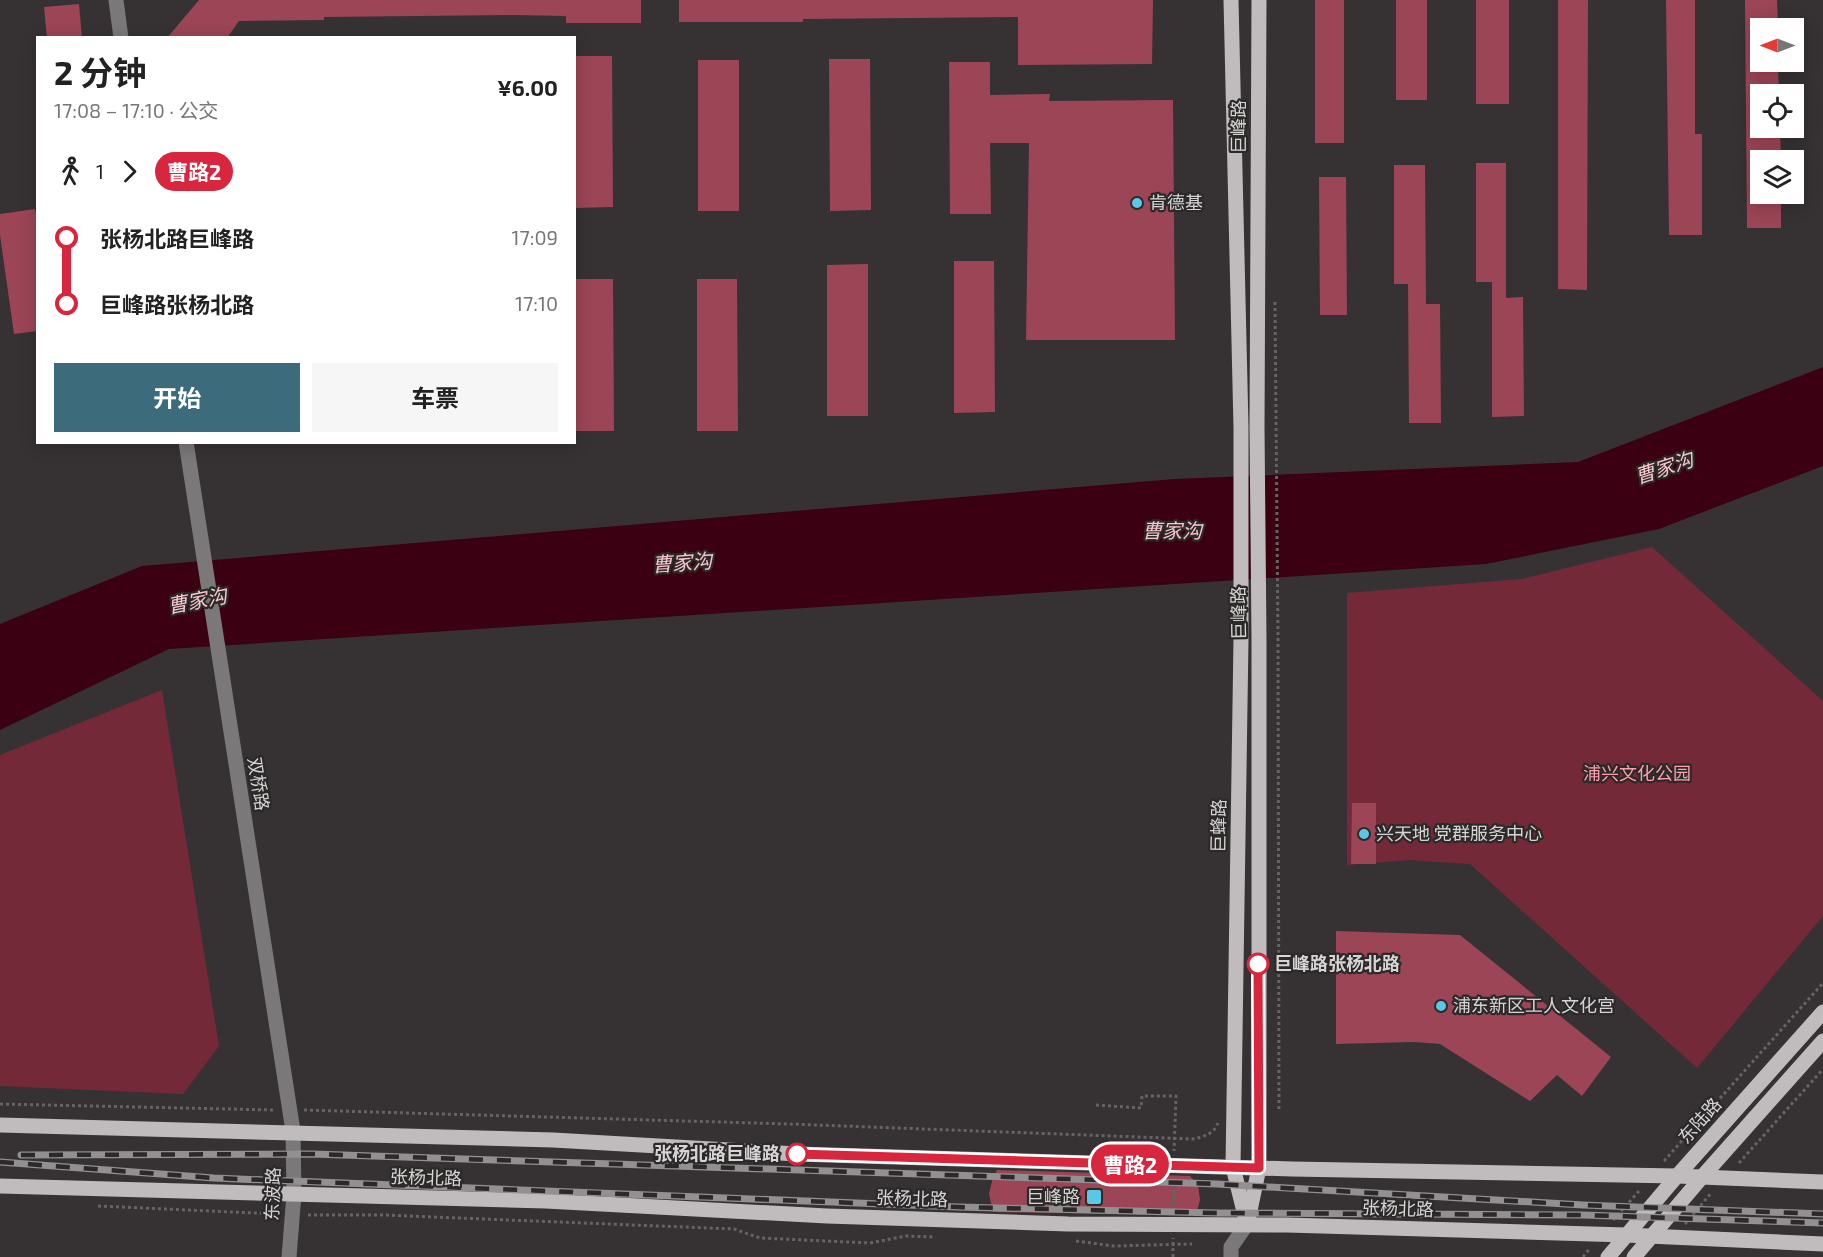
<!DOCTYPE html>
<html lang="zh">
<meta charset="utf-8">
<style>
:root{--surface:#fff;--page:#f6f6f6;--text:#222;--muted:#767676;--accent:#3c6c7b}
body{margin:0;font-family:"Exo 2","Noto Sans SC",sans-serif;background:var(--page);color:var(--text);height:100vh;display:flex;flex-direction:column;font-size:22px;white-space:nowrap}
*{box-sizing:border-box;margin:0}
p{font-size:20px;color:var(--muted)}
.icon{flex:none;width:33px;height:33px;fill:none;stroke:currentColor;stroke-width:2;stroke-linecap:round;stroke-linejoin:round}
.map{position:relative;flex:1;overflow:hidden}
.panel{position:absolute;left:36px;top:36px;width:540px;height:408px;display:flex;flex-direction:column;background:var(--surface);border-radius:0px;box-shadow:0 3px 15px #0003}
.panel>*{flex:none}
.badge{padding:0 12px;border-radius:20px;font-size:21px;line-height:39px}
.needle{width:39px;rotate:270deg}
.fabs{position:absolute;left:1750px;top:18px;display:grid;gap:12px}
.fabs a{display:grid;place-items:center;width:54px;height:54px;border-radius:0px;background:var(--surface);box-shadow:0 3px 15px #0003;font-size:30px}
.map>.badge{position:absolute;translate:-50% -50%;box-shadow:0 0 0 3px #fff}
.legs{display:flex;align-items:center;gap:9px;height:66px;padding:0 18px;font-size:20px}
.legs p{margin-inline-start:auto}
.head{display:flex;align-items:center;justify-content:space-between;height:102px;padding:0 18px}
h1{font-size:33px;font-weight:700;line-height:45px}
.button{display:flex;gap:12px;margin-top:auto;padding:12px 18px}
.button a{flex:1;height:69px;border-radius:0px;background:var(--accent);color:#fff;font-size:24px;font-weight:700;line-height:69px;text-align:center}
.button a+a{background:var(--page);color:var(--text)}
ul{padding:0 18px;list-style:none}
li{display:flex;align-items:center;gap:21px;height:66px;font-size:22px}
li i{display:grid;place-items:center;width:9px;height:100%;margin:0 8px;background:currentColor}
li i::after{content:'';width:15px;height:15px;margin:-8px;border:4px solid;border-radius:50%;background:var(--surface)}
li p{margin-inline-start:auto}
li:first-child i{background:linear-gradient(#0000 50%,currentColor 0)}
li:last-child i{background:linear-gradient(currentColor 50%,#0000 0)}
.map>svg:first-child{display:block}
</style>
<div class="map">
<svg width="1823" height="1257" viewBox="0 0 1823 1257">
<rect width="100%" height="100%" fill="#363233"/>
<g fill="#742939">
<polygon points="1652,547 1823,701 1823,916 1697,1068 1470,864 1409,860 1347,865 1347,593 1522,579"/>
<polygon points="162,690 219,1046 183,1094 0,1086 0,755"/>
</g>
<polygon fill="#3b0012" points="1823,367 1823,466 1659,529 1486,564 169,649 0,730 0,624 142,566 1174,479 1578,462"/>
<g fill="#9b4556">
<polygon points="199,0 641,0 641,23 566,23 566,16 515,15 324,17 324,20 239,21 227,38 167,38"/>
<polygon points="679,0 1153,0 1152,64 1018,65 1018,17 803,19 803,22 679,22"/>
<rect x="1315" y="0" width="29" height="143"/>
<rect x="1396" y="0" width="31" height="100"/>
<rect x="1476" y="0" width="33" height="104"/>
<polygon points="1558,0 1588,0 1587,290 1558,289"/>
<polygon points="1666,0 1695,0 1695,134 1702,134 1702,235 1669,235"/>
<polygon points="1745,0 1777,0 1778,28 1761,28 1761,62 1778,62 1779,94 1761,94 1761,128 1780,128 1781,160 1761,160 1761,194 1781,194 1781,228 1747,228"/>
<polygon points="79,4 82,38 47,38 44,7"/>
<polygon points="574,56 612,56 613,207 574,208"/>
<polygon points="829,59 870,59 871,210 830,211"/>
<rect x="698" y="60" width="41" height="151"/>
<polygon points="949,62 990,62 990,95 1050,94 1049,101 1173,100 1175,340 1026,340 1029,143 990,143 991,214 950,214"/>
<polygon points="1476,163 1506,163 1506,298 1523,297 1524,416 1492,417 1492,282 1476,282"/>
<polygon points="1394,165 1425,165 1426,304 1440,304 1441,423 1409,423 1408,284 1394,284"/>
<polygon points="1319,177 1346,177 1347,315 1320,315"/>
<polygon points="35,209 38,227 38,331 14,334 0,235 0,214"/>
<polygon points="954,261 994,261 995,412 954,413"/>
<polygon points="868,264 868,416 827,416 827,265"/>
<polygon points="574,279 613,279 614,431 574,431"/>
<polygon points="697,279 737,279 738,431 697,431"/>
<polygon points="1352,803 1376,803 1376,864 1351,864"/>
<polygon points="1336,931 1460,935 1611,1057 1582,1096 1557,1075 1530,1101 1440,1044 1414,1042 1336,1044"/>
<polygon points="997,1170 1190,1176 1198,1185 1200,1200 1196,1215 993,1212 989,1194 992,1181"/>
</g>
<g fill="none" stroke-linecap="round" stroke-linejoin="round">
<g stroke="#666364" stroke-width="3" stroke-dasharray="3 3" stroke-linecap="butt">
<polyline points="1275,302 1278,640 1279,1111"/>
<polyline points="0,1104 274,1110"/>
<polyline points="1096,1105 1141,1108 1142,1096 1176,1096 1174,1151"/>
<path d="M304,1110L789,1124L1193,1139C1203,1137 1214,1134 1218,1123"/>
<polyline points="1664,1161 1823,983"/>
<polyline points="1739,1163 1823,1069"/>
<polyline points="98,1206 277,1214"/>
<polyline points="1173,1211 1174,1181"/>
<polyline points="308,1215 383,1215 734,1229 760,1238 870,1243 906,1236 934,1237"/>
<polyline points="1613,1220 1639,1191"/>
<polyline points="1685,1224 1712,1192"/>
<polyline points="1076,1241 1113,1246 1192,1244"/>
<polyline points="1173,1257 1173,1238"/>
<polyline points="1583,1257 1590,1248"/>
</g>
<g stroke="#7a7878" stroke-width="15">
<polyline points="116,0 121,38"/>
<polyline points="186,442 293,1131 294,1194 289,1257"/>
<polyline points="1231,1257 1231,1247 1247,1224"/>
</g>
<g stroke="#c0bcbd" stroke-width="15">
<polyline points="1231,0 1241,427 1241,639 1233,1167 1247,1224"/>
<polyline points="0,1125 553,1140 797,1154 1292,1169 1677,1176 1823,1182"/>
<polyline points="0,1186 546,1201 827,1216 1068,1224 1287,1225 1626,1235 1823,1244"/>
<polyline points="1248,1220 1259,1168 1259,640 1257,427 1259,0"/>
<polyline points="1608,1257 1677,1176 1823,1012"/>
<polyline points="1634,1257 1702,1177 1823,1041"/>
</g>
<g stroke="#939091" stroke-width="7">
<g id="rail">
<polyline points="21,1155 312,1154 1008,1177 1217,1184 1583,1205 1823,1214"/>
<polyline points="0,1162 214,1178 958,1207 1217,1213 1583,1215 1823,1223"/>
</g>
</g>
<use href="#rail" stroke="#2c2929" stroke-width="4.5" stroke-dasharray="14" stroke-linecap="butt"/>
</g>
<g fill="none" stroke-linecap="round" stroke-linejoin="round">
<g stroke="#fff" stroke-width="14">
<polyline id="line-1" points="797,1154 1259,1168 1258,964"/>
</g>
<use href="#line-1" stroke="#d7263d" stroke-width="9"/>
</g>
<g fill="#5bc7e7" stroke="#2c2929" stroke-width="2">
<circle cx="1137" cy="203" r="6"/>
<circle cx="1364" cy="834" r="6"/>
<circle cx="1441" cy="1006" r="6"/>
<rect x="1086" y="1189" width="16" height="16" rx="3"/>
</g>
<g fill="#fff" stroke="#d7263d" stroke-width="3">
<circle cx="1258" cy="964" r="10"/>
<circle cx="797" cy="1154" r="10"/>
</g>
<g text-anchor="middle" stroke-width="4.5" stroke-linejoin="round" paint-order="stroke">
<g font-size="18" fill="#d6d4d5" stroke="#2c2929">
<text transform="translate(1239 127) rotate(-90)" y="6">巨峰路</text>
<text transform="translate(1239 613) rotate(-91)" y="6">巨峰路</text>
<text transform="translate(258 784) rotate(81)" y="6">双桥路</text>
<text transform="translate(1219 826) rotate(-89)" y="6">巨蜂路</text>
<text transform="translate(1700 1121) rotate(-48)" y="6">东陆路</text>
<text transform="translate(426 1178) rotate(2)" y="6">张杨北路</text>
<text transform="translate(273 1194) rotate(-88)" y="6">东波路</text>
<text transform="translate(912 1199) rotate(2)" y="6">张杨北路</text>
<text transform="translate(1398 1209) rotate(2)" y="6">张杨北路</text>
</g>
<g font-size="18" fill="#d6d4d5" stroke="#2c2929" text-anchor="start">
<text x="1149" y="209">肯德基</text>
<text x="1376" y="840">兴天地 党群服务中心</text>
<text x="1453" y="1012">浦东新区工人文化宫</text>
<text x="1080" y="1203" text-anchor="end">巨峰路</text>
</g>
<g font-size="18" fill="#ff9ead" stroke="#2c2929">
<text x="1637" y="780">浦兴文化公园</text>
</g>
<g font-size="18" font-weight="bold" fill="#d6d4d5" stroke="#2c2929" text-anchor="start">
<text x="1274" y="970">巨峰路张杨北路</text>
<text x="780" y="1160" text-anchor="end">张杨北路巨峰路</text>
</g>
<g font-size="20" font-style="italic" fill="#f9c6cd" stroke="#2c2929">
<text transform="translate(1664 468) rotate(-18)" y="7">曹家沟</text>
<text x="1172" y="538">曹家沟</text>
<text transform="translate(682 563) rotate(-4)" y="7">曹家沟</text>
<text transform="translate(197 601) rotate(-11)" y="7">曹家沟</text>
</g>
</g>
</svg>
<div class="fabs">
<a><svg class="needle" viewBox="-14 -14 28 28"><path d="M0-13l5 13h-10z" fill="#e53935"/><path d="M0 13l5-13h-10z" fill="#767676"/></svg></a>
<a><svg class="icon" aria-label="locate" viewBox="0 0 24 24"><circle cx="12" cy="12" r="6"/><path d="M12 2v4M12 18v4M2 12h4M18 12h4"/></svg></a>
<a><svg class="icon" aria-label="layers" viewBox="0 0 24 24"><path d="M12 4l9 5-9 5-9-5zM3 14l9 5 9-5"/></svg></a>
</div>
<b class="badge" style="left:1130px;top:1164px;background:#d7263d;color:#fff">曹路2</b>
<section class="panel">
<div class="head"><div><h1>2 分钟</h1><p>17:08 – 17:10 · 公交</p></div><b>¥6.00</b></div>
<div class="legs"><svg class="icon" aria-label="walk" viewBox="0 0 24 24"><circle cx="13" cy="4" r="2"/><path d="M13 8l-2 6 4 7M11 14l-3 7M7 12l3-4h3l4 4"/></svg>1<svg class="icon" aria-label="forward" viewBox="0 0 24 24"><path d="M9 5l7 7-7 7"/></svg><b class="badge" style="background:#d7263d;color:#fff">曹路2</b></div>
<ul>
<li><i style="color:#d7263d"></i><b>张杨北路巨峰路</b><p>17:09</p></li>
<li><i style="color:#d7263d"></i><b>巨峰路张杨北路</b><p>17:10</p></li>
</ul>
<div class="button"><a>开始</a><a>车票</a></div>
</section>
</div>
